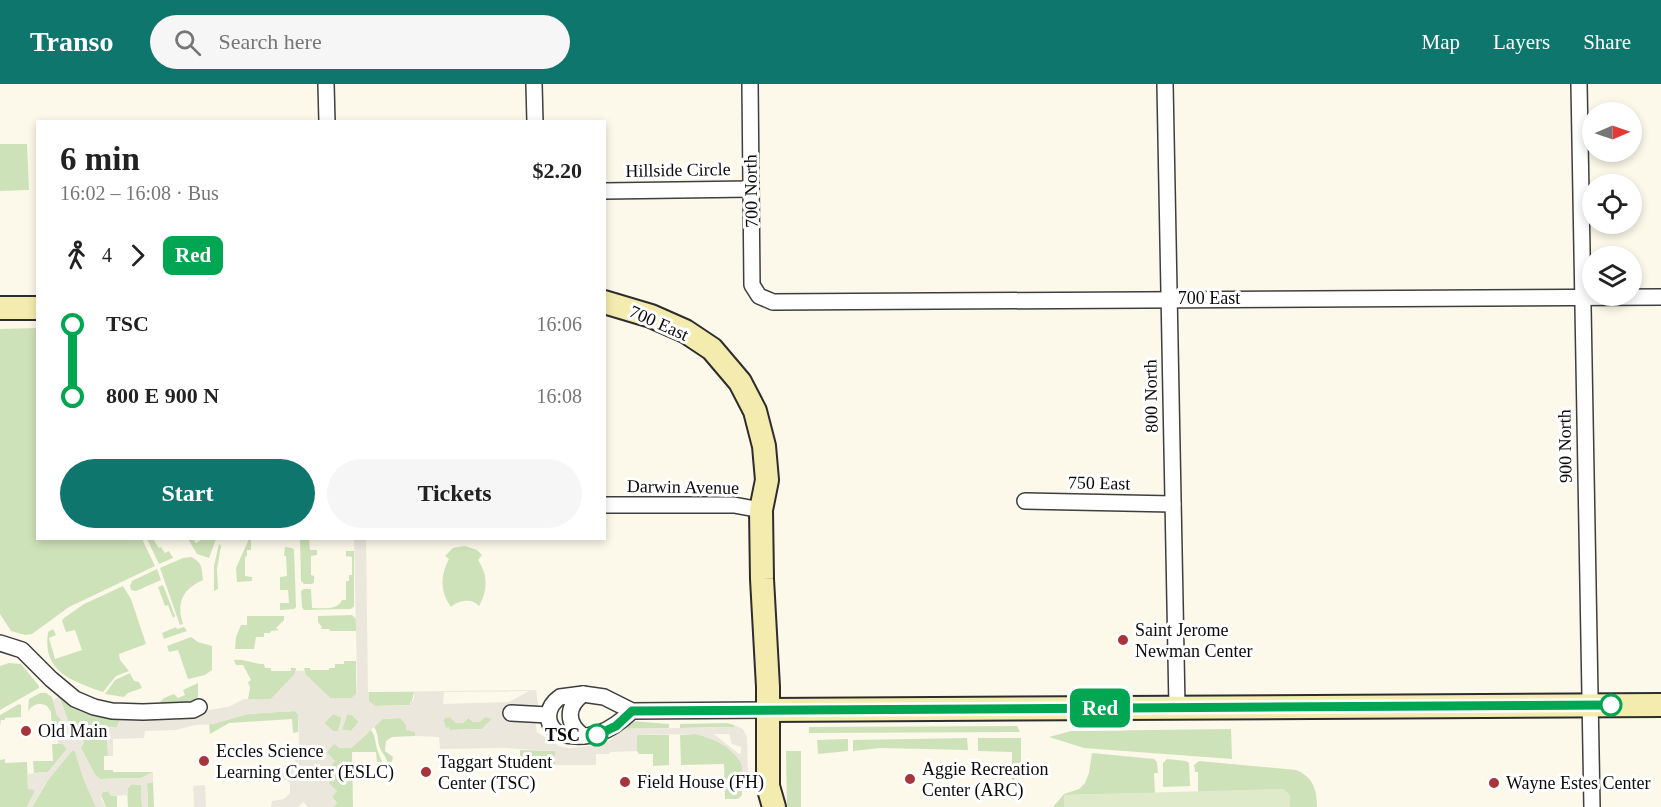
<!DOCTYPE html>
<meta charset="utf-8">
<style>
:root{--surface:#fff;--page:#f6f6f6;--text:#222;--muted:#767676;--accent:#0f766e}
body{margin:0;font-family:Georgia,serif;background:var(--page);color:var(--text);height:100vh;display:flex;flex-direction:column;font-size:22px;white-space:nowrap}
*{box-sizing:border-box;margin:0}
p{font-size:20px;color:var(--muted)}
.icon{flex:none;width:33px;height:33px;fill:none;stroke:currentColor;stroke-width:2;stroke-linecap:round;stroke-linejoin:round}
.map{position:relative;flex:1;overflow:hidden}
.side{position:absolute;left:36px;top:36px;width:570px;height:420px;display:flex;flex-direction:column;background:var(--surface);border-radius:0px;box-shadow:0 3px 9px #0003}
.side>*{flex:none}
.badge{padding:0 12px;border-radius:9px;font-size:21px;line-height:39px}
.needle{width:39px;rotate:88deg}
.tools{position:absolute;left:1582px;top:18px;display:grid;gap:12px}
.tools a{display:grid;place-items:center;width:60px;height:60px;border-radius:50%;background:var(--surface);box-shadow:0 3px 9px #0003;font-size:30px}
.map>.badge{position:absolute;translate:-50% -50%;box-shadow:0 0 0 3px #fff}
.legs{display:flex;align-items:center;gap:9px;height:66px;padding:0 24px;font-size:20px}
.legs p{margin-inline-start:auto}
.summary{display:flex;align-items:center;justify-content:space-between;height:102px;padding:0 24px}
h1{font-size:33px;font-weight:700;line-height:45px}
.action{display:flex;gap:12px;margin-top:auto;padding:12px 24px}
.action a{flex:1;height:69px;border-radius:36px;background:var(--accent);color:#fff;font-size:24px;font-weight:700;line-height:69px;text-align:center}
.action a+a{background:var(--page);color:var(--text)}
ul{padding:0 24px;list-style:none}
li{display:flex;align-items:center;gap:21px;height:72px;font-size:22px}
li i{display:grid;place-items:center;width:9px;height:100%;margin:0 8px;background:currentColor}
li i::after{content:'';width:15px;height:15px;margin:-8px;border:4px solid;border-radius:50%;background:var(--surface)}
li p{margin-inline-start:auto}
li:first-child i{background:linear-gradient(#0000 50%,currentColor 0)}
li:last-child i{background:linear-gradient(currentColor 50%,#0000 0)}
header{display:flex;align-items:center;gap:36px;box-sizing:border-box;height:84px;padding:0 30px;background:var(--accent);color:#fff}
header strong{font-size:28px}
nav{display:flex;gap:33px;margin-inline-start:auto;font-size:21px}
.search{width:420px;height:54px;background:var(--page);display:flex;align-items:center;gap:15px;box-sizing:border-box;padding:0 21px;border-radius:33px;color:var(--muted);font-size:22px}
.map>svg:first-child{display:block}
</style>
<header>
<strong>Transo</strong>
<div class="search"><svg class="icon" aria-label="search" viewBox="0 0 24 24"><circle cx="10" cy="10" r="6"/><path d="M15 15l6 6"/></svg>Search here</div>
<nav><a>Map</a><a>Layers</a><a>Share</a></nav>
</header>
<div class="map">
<svg width="1661" height="723" viewBox="0 0 1661 723">
<rect width="100%" height="100%" fill="#fcf9eb"/>
<g fill="#cee2b9">
<polygon points="0,60 27,60 29,106 0,107"/>
<polygon points="37,244 38,454 142,455 155,482 69,523 32,550 25,551 11,547 0,530 0,245"/>
<polygon points="147,455 153,455 159,464 161,463 165,469 169,467 173,474 159,480"/>
<polygon points="188,455 193,455 196,459 203,455 216,455 209,474 197,470"/>
<polygon points="249,455 251,455 251,466 247,466 247,472 245,473 245,492 252,493 252,497 237,498 236,484"/>
<polygon points="300,455 309,455 310,466 317,466 317,471 311,472 311,491 314,492 314,498 312,500 304,500 301,497"/>
<polygon points="219,460 221,462 217,485 218,505 214,507 214,482"/>
<path d="M465,462L477,466L482,471L478,476C488,490 488,507 479,522C472,514 459,516 451,523C440,508 440,491 449,475L445,472L453,464Z"/>
<polygon points="285,463 292,464 294,466 296,523 294,525 280,526 280,519 289,519 288,506 280,506 280,493 287,492 286,472 284,472"/>
<path d="M346,467H354V522L351,525L304,526L302,523L301,507L304,505H311L312,524C323,524 337,527 342,516H346V497H349V491H352V473L346,472Z"/>
<path d="M191,473C202,478 202,484 203,496C183,505 176,518 183,540L180,541L160,484L183,474Z"/>
<polygon points="157,485 161,496 136,507 131,506 130,502 132,497"/>
<polygon points="163,501 175,532 173,534 168,521 165,522 158,503"/>
<path d="M123,502L131,515L146,560L119,570L120,576L129,587L116,592L103,608C72,597 42,588 48,548L53,545L56,551L49,554L55,575L82,566L75,546L66,548L62,537L64,534L84,520Z"/>
<polygon points="352,531 356,535 356,547 330,547 329,545 321,545 322,543 318,538 318,532"/>
<polygon points="247,532 284,532 284,536 276,544 279,546 271,547 270,549 264,549 264,553 256,553 254,565 235,565 236,553 241,541 247,541"/>
<polygon points="176,543 177,545 184,543 187,547 164,555 162,549"/>
<polygon points="191,553 198,558 212,562 212,586 205,591 188,595 178,566 169,568 167,562"/>
<path d="M234,576C245,575 254,580 264,580L265,584H271V587H291V584H296L295,590L271,615H248L250,604L248,598L251,596L243,581H236Z"/>
<polygon points="344,577 356,577 356,610 352,614 330,614 305,590 304,584 310,584 310,586 329,586 329,584 335,584 335,580 344,580"/>
<polygon points="9,579 21,580 39,602 39,604 0,626 0,582"/>
<polygon points="130,589 134,597 139,598 142,604 128,609 124,613 105,610 115,596"/>
<polygon points="198,599 198,613 191,619 159,619 164,614 174,610 178,614 185,611 183,606"/>
<polygon points="368,608 414,608 411,621 375,622 368,617"/>
<path d="M40,609H46L52,613L57,631L66,641L67,653H52L51,628L47,622C40,618 32,620 28,628L29,615Z"/>
<polygon points="59,612 70,620 120,636 117,643 71,645"/>
<polygon points="19,620 21,621 21,633 5,634 5,636 1,636 0,642 0,631"/>
<polygon points="295,627 298,630 298,648 293,649 292,635 229,639 210,650 209,640 248,630"/>
<polygon points="333,630 342,633 338,647 333,647 324,639"/>
<polygon points="347,630 352,631 359,638 351,647 342,646"/>
<polygon points="450,633 456,639 463,639 468,634 490,633 492,635 482,645 449,646 446,644 443,636 445,634"/>
<path d="M401,634L410,646L415,648V652L392,653L386,657L385,667L393,673L392,678H387C386,671 382,670 380,664C377,656 379,651 374,643L382,635Z"/>
<polygon points="632,637 669,640 669,644 620,645"/>
<polygon points="727,639 734,641 734,643 680,644 680,640"/>
<polygon points="1017,642 1020,648 809,649 809,643"/>
<polygon points="1231,645 1232,675 1084,664 1049,653 1071,647"/>
<path d="M371,646L374,651L377,665L382,678H377L376,668H352L353,723H333L337,719C326,708 330,698 329,684C329,679 327,674 326,669L334,659L351,664Z"/>
<polygon points="105,650 107,651 108,672 104,672 104,686 113,686 113,688 153,688 141,694 100,695 95,691 81,664 83,651"/>
<path d="M696,650C712,654 738,664 742,682C744,691 742,702 742,711L738,715H725L724,680L681,681L680,651Z"/>
<polygon points="637,651 669,651 669,681 653,682 653,670 639,670 637,667"/>
<polygon points="967,654 968,666 880,664 853,667 853,656"/>
<polygon points="1021,654 1021,684 1015,689 1014,698 1012,698 1012,668 978,667 978,654"/>
<polygon points="848,655 848,667 818,670 817,656"/>
<polygon points="52,660 63,660 67,665 48,688 34,689 33,677 53,677"/>
<polygon points="520,666 555,667 555,681 525,681 520,678"/>
<polygon points="72,667 75,667 84,696 96,723 32,723 51,691"/>
<polygon points="786,667 801,667 801,723 787,723"/>
<polygon points="1092,669 1154,675 1157,678 1158,689 1154,689 1155,709 1064,711 1064,723 1053,723 1064,710 1079,705 1085,699 1089,689"/>
<polygon points="5,675 5,679 27,678 28,705 36,705 27,723 0,723 0,676"/>
<polygon points="1167,675 1186,677 1189,679 1190,702 1163,703 1163,679"/>
<path d="M1199,677L1296,686C1313,693 1317,705 1317,723H1290V712L1283,705L1198,708V688H1195L1194,681Z"/>
<polygon points="153,698 154,723 148,723 147,699"/>
<polygon points="131,700 141,701 142,723 128,723 127,705"/>
<polygon points="108,707 111,712 117,712 117,723 106,723 101,711 103,708"/>
</g>
<polygon fill="#dfeaca" points="1283,705 1290,712 1290,723 1064,723 1064,711"/>
<g fill="#ebe7dc" fill-rule="evenodd">
<path d="M354,455H366L368,608L536,606L538,621L534,630L537,648L559,662L568,664L602,661L612,655L620,645L734,643V641L743,645L747,653L748,691H742V680L735,671L725,662L712,655L696,650L637,651V667L610,668L609,670H596V681H555V667L505,664L440,665L439,653L415,652V648L406,646V640L400,634L383,635L351,664H339L334,660L327,668L335,677L330,684L336,689L328,698L337,707L332,713L337,719L333,723H308L303,718L298,723H271L272,717L284,715L290,709V700L287,696L271,695L268,683L294,681L299,662L298,630L295,627L248,630L214,640L195,641L176,646L145,647L144,654L113,655V672H108L107,651H83L84,659L81,664L95,691L100,695L141,694L153,688V698L147,699L148,723H142L141,701L135,700L128,702V711L111,712L108,707L103,708L101,715L106,723H96L84,696L75,667H72L45,700L32,723H27L35,706L28,705L27,690L48,688L67,665L63,660H58L57,653L67,652L66,641L57,631L53,616L59,612L71,645L117,643L120,636H173L196,634L209,626L228,623L244,615H271L294,591L296,587H304L305,590L330,614H352L356,610L357,594ZM529,607L509,618L443,620L444,608ZM414,608V613L413,617H410V621L375,622L369,617V608ZM333,630L342,634L338,647H333L324,639ZM347,630L352,631L359,638L351,647L342,646ZM450,633L456,639H463L468,634L473,638H480L485,633L492,635L482,645L450,646L449,643L446,644L443,636L445,634ZM714,650H729L732,660L741,663V669L739,670Z"/>
<polygon points="205,701 206,723 194,723 193,702"/>
</g>
<g fill="none" stroke-linecap="round" stroke-linejoin="round">
<g stroke="#3e3e3e" stroke-width="18">
<g id="street">
<polyline points="326,0 327,38"/>
<polyline points="534,0 535,38"/>
<polyline points="750,0 752,201 759,212 773,218 1661,213"/>
<polyline points="1165,0 1177,623"/>
<polyline points="1579,0 1592,723"/>
<polyline points="604,107 751,105"/>
<polyline points="1025,417 1173,420"/>
<polyline points="604,421 734,421 761,426"/>
<polyline points="0,559 22,566 51,595 75,615 94,623 112,627 143,628 193,626 199,623"/>
<path d="M632,627C610,648 591,657 559,650C544,640 546,623 560,613L583,610L604,613L632,627L768,626"/>
<polyline points="511,629 548,631"/>
<path d="M583,652C566,639 566,623 583,610"/>
</g>
</g>
<g stroke="#2d2d2d" stroke-width="26">
<g id="secondary">
<polyline points="604,218 651,232 685,247 712,265 740,298 755,327 764,362 767,396 761,426 762,495 768,603 768,702 774,723"/>
<polyline points="0,224 38,224"/>
<polyline points="768,626 1661,621"/>
</g>
</g>
<use href="#street" stroke="#fff" stroke-width="15"/>
<use href="#secondary" stroke="#f4ecae" stroke-width="22"/>
</g>
<g fill="none" stroke-linecap="round" stroke-linejoin="round">
<g stroke="#fff" stroke-width="14">
<polyline id="line-1" points="597,651 616,642 632,627 1611,621"/>
</g>
<use href="#line-1" stroke="#00a651" stroke-width="9"/>
</g>
<g fill="#a8353b" stroke="#fff" stroke-width="2">
<circle cx="1123" cy="556" r="6"/>
<circle cx="26" cy="647" r="6"/>
<circle cx="204" cy="677" r="6"/>
<circle cx="426" cy="688" r="6"/>
<circle cx="910" cy="695" r="6"/>
<circle cx="625" cy="698" r="6"/>
<circle cx="1494" cy="699" r="6"/>
</g>
<g fill="#fff" stroke="#00a651" stroke-width="3">
<circle cx="1611" cy="621" r="10"/>
<circle cx="597" cy="651" r="10"/>
</g>
<g text-anchor="middle" stroke-width="6" stroke-linejoin="round" paint-order="stroke">
<g font-size="18" fill="#0b0b0b" stroke="#fff">
<text transform="translate(678 86) rotate(-1)" y="6">Hillside Circle</text>
<text transform="translate(751 107) rotate(-91)" y="6">700 North</text>
<text x="1209" y="220">700 East</text>
<text transform="translate(659 239) rotate(24)" y="6">700 East</text>
<text transform="translate(1151 312) rotate(-91)" y="6">800 North</text>
<text transform="translate(1565 362) rotate(-91)" y="6">900 North</text>
<text transform="translate(1099 399) rotate(1)" y="6">750 East</text>
<text transform="translate(683 403) rotate(1)" y="6">Darwin Avenue</text>
</g>
<g font-size="18" fill="#0b0b0b" stroke="#fff" text-anchor="start">
<text x="1135" y="552">Saint Jerome<tspan x="1135" dy="21">Newman Center</tspan></text>
<text x="38" y="653">Old Main</text>
<text x="216" y="673">Eccles Science<tspan x="216" dy="21">Learning Center (ESLC)</tspan></text>
<text x="438" y="684">Taggart Student<tspan x="438" dy="21">Center (TSC)</tspan></text>
<text x="922" y="691">Aggie Recreation<tspan x="922" dy="21">Center (ARC)</tspan></text>
<text x="637" y="704">Field House (FH)</text>
<text x="1506" y="705">Wayne Estes Center</text>
</g>
<g font-size="18" font-weight="bold" fill="#0b0b0b" stroke="#fff" text-anchor="end">
<text x="580" y="657">TSC</text>
</g>
</g>
</svg>
<div class="tools">
<a><svg class="needle" viewBox="-14 -14 28 28"><path d="M0-13l5 13h-10z" fill="#e53935"/><path d="M0 13l5-13h-10z" fill="#767676"/></svg></a>
<a><svg class="icon" aria-label="locate" viewBox="0 0 24 24"><circle cx="12" cy="12" r="6"/><path d="M12 2v4M12 18v4M2 12h4M18 12h4"/></svg></a>
<a><svg class="icon" aria-label="layers" viewBox="0 0 24 24"><path d="M12 4l9 5-9 5-9-5zM3 14l9 5 9-5"/></svg></a>
</div>
<b class="badge" style="left:1100px;top:624px;background:#00a651;color:#fff">Red</b>
<section class="side">
<div class="summary"><div><h1>6 min</h1><p>16:02 – 16:08 · Bus</p></div><b>$2.20</b></div>
<div class="legs"><svg class="icon" aria-label="walk" viewBox="0 0 24 24"><circle cx="13" cy="4" r="2"/><path d="M13 8l-2 6 4 7M11 14l-3 7M7 12l3-4h3l4 4"/></svg>4<svg class="icon" aria-label="forward" viewBox="0 0 24 24"><path d="M9 5l7 7-7 7"/></svg><b class="badge" style="background:#00a651;color:#fff">Red</b></div>
<ul>
<li><i style="color:#00a651"></i><b>TSC</b><p>16:06</p></li>
<li><i style="color:#00a651"></i><b>800 E 900 N</b><p>16:08</p></li>
</ul>
<div class="action"><a>Start</a><a>Tickets</a></div>
</section>
</div>
